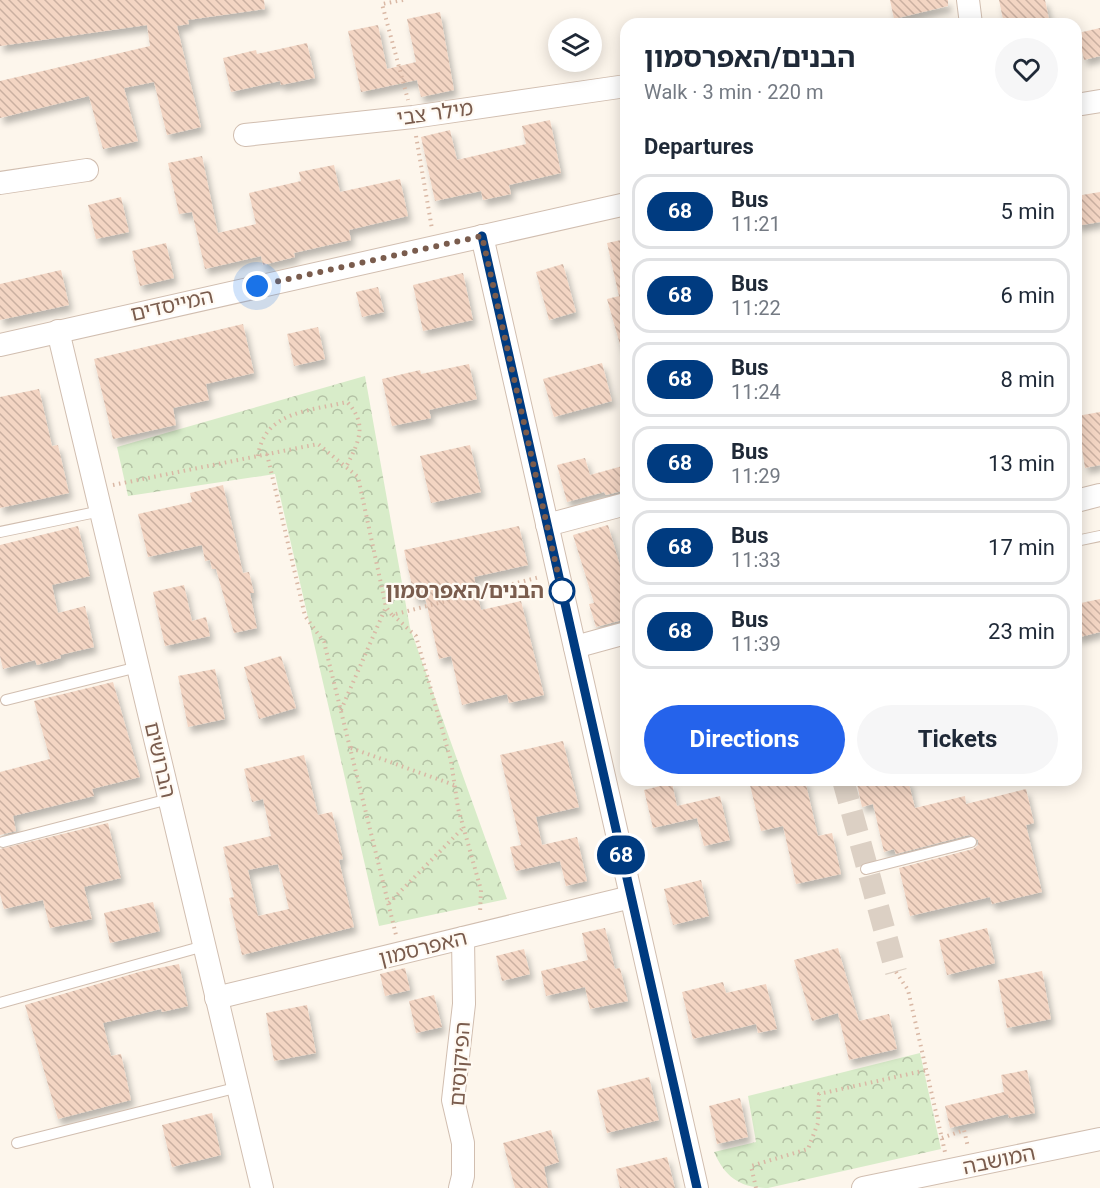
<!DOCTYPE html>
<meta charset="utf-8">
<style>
:root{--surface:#fff;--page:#f6f6f7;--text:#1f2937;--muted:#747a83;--line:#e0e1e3;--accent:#2563eb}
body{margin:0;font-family:Roboto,"Noto Sans Hebrew",sans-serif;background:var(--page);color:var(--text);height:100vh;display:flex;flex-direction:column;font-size:22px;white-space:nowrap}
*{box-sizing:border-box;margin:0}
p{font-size:20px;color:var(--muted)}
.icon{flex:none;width:33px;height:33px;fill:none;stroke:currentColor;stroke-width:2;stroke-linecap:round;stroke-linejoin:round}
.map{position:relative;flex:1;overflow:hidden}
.side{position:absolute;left:620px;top:18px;width:462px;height:768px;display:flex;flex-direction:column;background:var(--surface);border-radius:18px;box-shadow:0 3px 15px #0003}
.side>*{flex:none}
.badge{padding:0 12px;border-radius:20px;font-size:21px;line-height:39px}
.fabs{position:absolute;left:548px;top:18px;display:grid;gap:12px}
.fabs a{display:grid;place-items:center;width:54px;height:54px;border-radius:50%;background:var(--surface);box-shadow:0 3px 15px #0003;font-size:30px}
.you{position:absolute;width:30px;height:30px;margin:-15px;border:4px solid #fff;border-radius:50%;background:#1a73e8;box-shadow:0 0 0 9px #1a73e833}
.map>.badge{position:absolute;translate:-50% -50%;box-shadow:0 0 0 3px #fff}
h2{padding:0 24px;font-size:22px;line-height:54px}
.round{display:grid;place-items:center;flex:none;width:63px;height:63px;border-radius:32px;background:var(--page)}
.overview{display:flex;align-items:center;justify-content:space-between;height:102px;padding:0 24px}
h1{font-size:28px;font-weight:700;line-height:45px}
.button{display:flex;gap:12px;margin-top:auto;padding:12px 24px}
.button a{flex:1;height:69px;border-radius:36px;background:var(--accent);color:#fff;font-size:24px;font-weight:700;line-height:69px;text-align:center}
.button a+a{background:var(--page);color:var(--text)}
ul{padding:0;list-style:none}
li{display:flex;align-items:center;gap:18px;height:75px;margin:0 12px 9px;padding:0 12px;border:3px solid var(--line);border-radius:18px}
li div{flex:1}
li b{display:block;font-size:22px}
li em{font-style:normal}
li .badge{min-width:66px;font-weight:700;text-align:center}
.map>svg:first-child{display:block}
</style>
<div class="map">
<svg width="1100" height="1188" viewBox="0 0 1100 1188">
<defs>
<pattern id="park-crowns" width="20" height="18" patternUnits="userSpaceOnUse" patternTransform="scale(1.5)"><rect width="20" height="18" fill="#d8ecc9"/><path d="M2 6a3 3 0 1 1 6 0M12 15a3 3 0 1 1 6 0" fill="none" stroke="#b4c2a5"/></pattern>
<pattern id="building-back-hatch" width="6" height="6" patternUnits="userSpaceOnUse" patternTransform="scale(1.5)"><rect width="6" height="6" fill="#f3d5c3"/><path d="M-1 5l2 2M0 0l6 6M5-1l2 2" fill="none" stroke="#cab0a1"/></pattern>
<filter id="shadow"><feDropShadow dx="3.5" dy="6" stdDeviation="3" flood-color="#0004"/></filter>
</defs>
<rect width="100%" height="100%" fill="#fdf6ec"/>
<g fill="url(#park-crowns)">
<polygon points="365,376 410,628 507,899 379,926 275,474 128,496 117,447"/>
<path d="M920,1053L941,1149L768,1188C740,1188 725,1177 714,1152L756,1142L748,1096Z"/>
</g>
<g fill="url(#building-back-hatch)" fill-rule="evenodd" filter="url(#shadow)">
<polygon points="0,0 264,0 265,9 188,20 189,24 177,26 201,127 167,135 154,82 124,88 138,141 103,149 89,96 0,118 0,81 150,46 147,25 0,46"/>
<polygon points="890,0 948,0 948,6 894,19"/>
<polygon points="999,0 1045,0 1050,24 1004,24"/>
<polygon points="440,12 454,90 421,97 417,80 361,92 348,31 378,25 387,69 416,62 407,19"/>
<polygon points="1100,28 1100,56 1084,60 1078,33"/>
<polygon points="307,43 315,78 281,85 280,81 231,92 223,58 256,50 257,54"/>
<polygon points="550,120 561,173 509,185 511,194 483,200 481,191 435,201 421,137 450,130 457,160 526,144 522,126"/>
<polygon points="202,156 218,233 256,224 249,193 301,181 299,172 334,165 340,192 400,179 408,216 349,230 351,240 294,253 295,257 263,265 261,256 205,269 192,212 179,214 168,163"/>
<polygon points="1100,192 1100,222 1076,226 1076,196"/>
<polygon points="121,197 129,232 96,239 88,205"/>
<polygon points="626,239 626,347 621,348 607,299 619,296 607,243"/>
<polygon points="166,243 174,278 140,286 132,251"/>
<polygon points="563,264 576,312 549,320 536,272"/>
<polygon points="61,270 69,305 0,320 0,284"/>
<polygon points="463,273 473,320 423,331 413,285"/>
<polygon points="378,287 384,312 362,317 356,292"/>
<polygon points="243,324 254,373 206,384 209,400 173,408 176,425 113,439 94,359"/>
<polygon points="318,327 325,359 294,366 287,334"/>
<polygon points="602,363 612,401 554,417 543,379"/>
<polygon points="469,364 477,399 429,410 431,418 392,426 382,379 420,370 421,374"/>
<polygon points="39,389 52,446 58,445 69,493 0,508 0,397"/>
<polygon points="1100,412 1100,465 1085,468 1077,416"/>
<polygon points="470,445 481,492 431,503 420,456"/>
<polygon points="585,458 590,475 626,465 626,490 606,495 604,492 567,502 557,465"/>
<polygon points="223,485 243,573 249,572 254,593 250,593 257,628 234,633 216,569 212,569 210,560 205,561 202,545 148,557 138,514 192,502 190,493"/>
<polygon points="608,525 626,586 626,619 596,627 589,604 594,603 573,535"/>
<polygon points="78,526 90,576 52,585 58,613 85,606 94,647 60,655 61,658 37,665 35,660 3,669 0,656 0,545"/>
<polygon points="519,526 528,565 474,577 481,610 521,601 544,695 509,703 507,694 462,705 451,656 439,659 425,597 415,599 404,550"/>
<polygon points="184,585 192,621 206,617 210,636 165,646 153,592"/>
<polygon points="1100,599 1100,632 1076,638 1076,604"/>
<polygon points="281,656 296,708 259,719 244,667"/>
<polygon points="215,669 225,719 188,727 178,676"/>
<polygon points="113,682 140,777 92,789 94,796 13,816 16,831 0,835 0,772 50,759 34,701"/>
<polygon points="563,741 579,807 536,817 542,845 577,837 587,881 566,886 560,861 516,871 510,847 521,845 500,755"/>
<path d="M304,755L318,815L332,812L343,859L339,860L354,927L242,955L229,898L234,897L223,847L271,836L263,799L252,802L244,769ZM278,864L289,909L258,916L248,870Z"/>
<polygon points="773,780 805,780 818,836 832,833 841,874 796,884 783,826 761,831 750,785"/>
<polygon points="856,780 908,780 915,808 965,796 966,804 1026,789 1034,823 1026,825 1042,892 992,904 990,897 910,916 899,868 973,849 978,845 978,840 969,835 896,854 894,849 884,852 873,804 862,807"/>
<polygon points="672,783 677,806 720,796 730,840 704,846 697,818 653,828 644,790"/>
<polygon points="108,823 121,878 84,887 92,919 50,928 43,900 4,909 0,894 0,849"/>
<polygon points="701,880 709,916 673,925 664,889"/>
<polygon points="153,902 160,931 110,943 104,913"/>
<polygon points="605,928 615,969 620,968 628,1001 590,1009 585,987 546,996 541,971 588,960 582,933"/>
<polygon points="987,928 995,963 947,975 939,940"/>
<polygon points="838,948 859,1021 889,1014 897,1049 849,1060 838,1013 812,1021 794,960"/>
<polygon points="524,949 530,974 502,981 496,956"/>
<polygon points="179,964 188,1006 162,1012 161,1009 103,1023 111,1056 121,1054 131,1100 58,1119 25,1005 139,972"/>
<polygon points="405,968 410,990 385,996 380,974"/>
<polygon points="1042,971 1051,1019 1007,1028 998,980"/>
<polygon points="723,982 726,993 766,984 777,1029 758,1033 756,1024 693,1039 682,992"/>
<polygon points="434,995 442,1027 416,1033 409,1001"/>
<polygon points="307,1005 316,1053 274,1061 266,1013"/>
<polygon points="1027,1070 1035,1113 1009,1118 1008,1114 950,1128 945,1106 1004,1092 1001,1075"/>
<polygon points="649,1077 659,1120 607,1133 597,1090"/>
<polygon points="740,1098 748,1137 717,1144 709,1106"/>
<polygon points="212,1113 221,1155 172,1167 162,1125"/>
<polygon points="551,1130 559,1162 544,1167 548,1188 515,1188 503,1143"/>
<polygon points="667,1157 675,1188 620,1188 616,1169"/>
</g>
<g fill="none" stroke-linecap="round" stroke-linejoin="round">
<polyline stroke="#dcd0c4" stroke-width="22" stroke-dasharray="22 11" stroke-linecap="butt" points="843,780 896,972"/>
<g stroke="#d1beb0" stroke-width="12">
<g id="service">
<polyline points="0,532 101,511"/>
<polyline points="1076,541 1100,536"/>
<polyline points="6,700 138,667"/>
<polyline points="3,842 169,799"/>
<polyline points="866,869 971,842"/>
<polyline points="0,1003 204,946"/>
<polyline points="17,1143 239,1087"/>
</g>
</g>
<g stroke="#d1beb0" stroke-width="24">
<g id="minor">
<polyline points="968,0 971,24"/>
<polyline points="1076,105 1100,101"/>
<polyline points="245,135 413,117 626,86"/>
<polyline points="0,183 87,170"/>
<polyline points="482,236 697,1188"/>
<polyline points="58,331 262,1188"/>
<polyline points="0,345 626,204"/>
<polyline points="1076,501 1100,495"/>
<polyline points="547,525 626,504"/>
<polyline points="575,647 626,633"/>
<polyline points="216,998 631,897"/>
<polyline points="460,1188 463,1176 463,1143 453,1100 464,1004 463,938"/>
<polyline points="863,1188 1100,1139"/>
</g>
</g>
<g stroke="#d9b8a5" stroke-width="4" stroke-dasharray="1.5 4.5" stroke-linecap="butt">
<polyline points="403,0 382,4 408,100"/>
<polyline points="416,136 432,229"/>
<polyline points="267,454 305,616 324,642 396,935"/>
<path d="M258,456C264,411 310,411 347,402C368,424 359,442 346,467"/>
<polyline points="113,485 318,444 358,477 386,607 392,615 540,577"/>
<polyline points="393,615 416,636 451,761 458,808 481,890 480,913"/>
<polyline points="341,710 386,607"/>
<polyline points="351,748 454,785"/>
<polyline points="389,903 463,828"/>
<polyline points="896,972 908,990 945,1152"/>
<polyline points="942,1138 964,1130 968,1147"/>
<polyline points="756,1188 751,1166 808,1149 818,1123 819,1094 927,1070"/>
</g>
<use href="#service" stroke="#fff" stroke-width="10"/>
<use href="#minor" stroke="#fff" stroke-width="22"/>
</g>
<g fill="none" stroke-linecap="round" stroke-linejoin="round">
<g stroke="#fff" stroke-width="14">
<polyline id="line" points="482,236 697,1188"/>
</g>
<use href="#line" stroke="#003b80" stroke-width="9"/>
<polyline stroke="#7a5c4d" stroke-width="6" stroke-dasharray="0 10.8" points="257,286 482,236 564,601 562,591"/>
</g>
<circle fill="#fff" stroke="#003b80" stroke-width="3" cx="562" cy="591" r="12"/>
<g text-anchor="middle" stroke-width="4.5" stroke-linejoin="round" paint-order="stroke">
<g font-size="21" fill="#7a5c4d" stroke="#fffaf3">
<text transform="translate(435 113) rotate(-8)" y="7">מילר צבי</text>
<text transform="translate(172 305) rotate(-13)" y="7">המייסדים</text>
<text transform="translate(160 760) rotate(77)" y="7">הברושים</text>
<text transform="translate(423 948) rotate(-14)" y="7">האפרסמון</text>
<text transform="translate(460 1064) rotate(-86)" y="7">הפיקוסים</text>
<text transform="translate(999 1160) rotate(-12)" y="7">המושבה</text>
</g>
<g font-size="21" font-weight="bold" fill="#7a5c4d" stroke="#fffaf3" text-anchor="end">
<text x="544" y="598">הבנים/האפרסמון</text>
</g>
</g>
</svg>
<div class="fabs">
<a><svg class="icon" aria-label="layers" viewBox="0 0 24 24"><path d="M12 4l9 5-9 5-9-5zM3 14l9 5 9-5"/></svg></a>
</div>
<div class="you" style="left:257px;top:286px"></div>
<b class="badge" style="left:621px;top:855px;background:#003b80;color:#fff">68</b>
<section class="side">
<div class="overview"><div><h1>הבנים/האפרסמון</h1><p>Walk · 3 min · 220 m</p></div><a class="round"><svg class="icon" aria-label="heart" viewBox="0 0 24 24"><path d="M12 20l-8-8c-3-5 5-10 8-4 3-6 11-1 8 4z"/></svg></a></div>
<h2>Departures</h2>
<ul>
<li><span class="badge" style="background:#003b80;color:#fff">68</span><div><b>Bus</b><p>11:21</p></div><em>5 min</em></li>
<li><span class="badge" style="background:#003b80;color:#fff">68</span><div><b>Bus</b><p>11:22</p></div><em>6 min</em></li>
<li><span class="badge" style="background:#003b80;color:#fff">68</span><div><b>Bus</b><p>11:24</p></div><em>8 min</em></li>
<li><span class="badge" style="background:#003b80;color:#fff">68</span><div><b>Bus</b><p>11:29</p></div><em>13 min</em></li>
<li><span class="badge" style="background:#003b80;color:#fff">68</span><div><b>Bus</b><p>11:33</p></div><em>17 min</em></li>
<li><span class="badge" style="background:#003b80;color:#fff">68</span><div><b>Bus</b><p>11:39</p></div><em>23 min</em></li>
</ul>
<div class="button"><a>Directions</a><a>Tickets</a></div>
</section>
</div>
